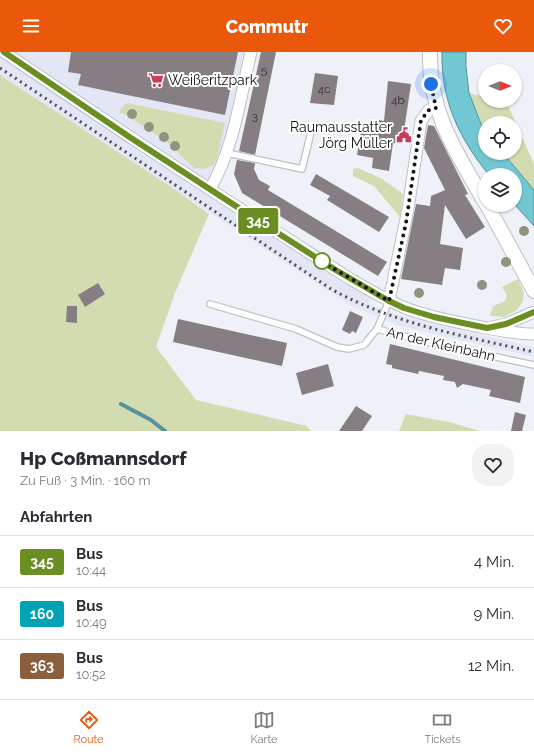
<!DOCTYPE html>
<html lang="de">
<meta charset="utf-8">
<style>
:root{--surface:#fff;--page:#f2f2f3;--text:#2b2b33;--muted:#7c7c81;--line:#e1e1e2;--accent:#ea580c}
body{margin:0;font-family:Raleway,sans-serif;background:var(--page);color:var(--text);height:100vh;display:flex;flex-direction:column;font-size:15px;white-space:nowrap}
*{box-sizing:border-box;margin:0}
p{font-size:13px;color:var(--muted)}
.icon{flex:none;width:22px;height:22px;fill:none;stroke:currentColor;stroke-width:2;stroke-linecap:round;stroke-linejoin:round}
.map{position:relative;height:379px;overflow:hidden}
.side{display:flex;flex-direction:column;background:var(--surface);flex:1}
.side>*{flex:none}
.badge{padding:0 8px;border-radius:3px;font-size:14px;line-height:26px}
.needle{width:26px;rotate:90deg}
.controls{position:absolute;left:478px;top:12px;display:grid;gap:8px}
.controls a{display:grid;place-items:center;width:44px;height:44px;border-radius:50%;background:var(--surface);box-shadow:0 1px 3px #0004;font-size:20px}
.you{position:absolute;width:20px;height:20px;margin:-10px;border:3px solid #fff;border-radius:50%;background:#1a73e8;box-shadow:0 0 0 6px #1a73e833}
.map>.badge{position:absolute;translate:-50% -50%;box-shadow:0 0 0 2px #fff}
h2{padding:0 20px;font-size:15px;line-height:36px}
.round{display:grid;place-items:center;flex:none;width:42px;height:42px;border-radius:16px;background:var(--page)}
.overview{display:flex;align-items:center;justify-content:space-between;height:68px;padding:0 20px}
h1{font-size:19px;font-weight:800;line-height:30px}
ul{padding:0;list-style:none}
li{display:flex;align-items:center;gap:12px;height:52px;padding:0 20px;border-top:1px solid var(--line)}
li div{flex:1}
li b{display:block;font-size:15px}
li em{font-style:normal}
li .badge{min-width:44px;font-weight:700;text-align:center}
header{display:flex;justify-content:space-between;align-items:center;height:52px;padding:0 20px;background:var(--accent);color:#fff;font-size:18px;font-weight:800}
.tabs{display:flex;justify-content:space-around;align-items:center;height:56px;border-top:1px solid var(--line);background:var(--surface);font-size:11px;color:var(--muted)}
.tabs a{display:grid;justify-items:center;gap:2px}
.tabs .current{color:var(--accent)}
.map>svg:first-child{display:block}
</style>
<header><svg class="icon" aria-label="menu" viewBox="0 0 24 24"><path d="M4 6h16M4 12h16M4 18h16"/></svg>Commutr<svg class="icon" aria-label="heart" viewBox="0 0 24 24"><path d="M12 20l-8-8c-3-5 5-10 8-4 3-6 11-1 8 4z"/></svg></header>
<div class="map">
<svg width="534" height="379" viewBox="0 0 534 379">
<rect width="100%" height="100%" fill="#eff1f9"/>
<polygon fill="#e3e6f5" points="0,0 249,0 211,146 372,246 369,252 408,266 534,295 534,305 400,274 352,254 0,23"/>
<g fill="#d3dbb1">
<polygon points="0,23 168,133 209,162 175,241 156,295 196,348 307,374 311,379 0,379"/>
<polygon points="469,41 485,45 485,49 507,51 534,112 534,138 503,101 515,101 515,71 485,71 485,78 481,72"/>
<polygon points="127,51 225,71 217,106 213,113 205,117 194,116 167,90 123,61 119,62 121,56"/>
<polygon points="358,116 382,127 403,142 400,165 374,134 353,124 353,117"/>
<polygon points="518,227 524,241 523,249 517,258 504,265 490,264 493,254 505,249 507,243 502,235"/>
<polygon points="406,362 449,370 480,379 399,379"/>
</g>
<path fill="#71c8d3" stroke="#55929b" d="M442,0H466V15L469,41L481,72L485,78V101H503L534,138V174L515,153V123H489C459,86 441,49 442,0Z"/>
<g fill="none" stroke-linecap="round" stroke-linejoin="round">
<polyline stroke="#55929b" stroke-width="4" points="121,352 151,368 165,379"/>
</g>
<g fill="#867e82">
<polygon points="71,0 238,0 225,63 78,33 81,22 68,20"/>
<polygon points="261,0 276,0 255,103 239,99"/>
<polygon points="315,21 338,24 334,53 310,51"/>
<polygon points="388,29 411,32 402,92 393,91 389,119 372,116 373,106 357,103 361,78 377,80 379,68 384,69"/>
<polygon points="428,73 434,74 468,142 465,143 485,175 466,187 445,153 440,192 463,196 460,218 445,216 442,233 401,227 416,152 430,154 431,144 445,138 424,96"/>
<polygon points="237,108 255,111 254,117 259,128 270,134 268,138 387,210 378,224 242,141 234,122"/>
<polygon points="316,122 389,165 379,180 327,148 330,144 310,133"/>
<polygon points="98,231 105,242 85,255 78,243"/>
<polygon points="67,254 77,254 77,271 66,270"/>
<polygon points="350,259 363,265 356,281 352,279 350,282 342,278"/>
<polygon points="178,267 287,291 282,314 173,290"/>
<polygon points="390,292 525,325 520,351 489,344 491,338 463,332 457,336 455,330 443,328 444,324 419,319 418,322 392,316 392,313 386,312"/>
<polygon points="328,312 334,334 302,343 296,321"/>
<polygon points="356,354 372,364 362,379 339,379"/>
<polygon points="515,360 526,363 522,379 511,379"/>
</g>
<g fill="none" stroke-linecap="round" stroke-linejoin="round">
<g stroke="#bec0c8" stroke-width="8">
<g id="service">
<polyline points="227,101 302,117 311,80"/>
<polyline points="210,252 296,277 337,295 349,297 364,293 377,277 389,249"/>
<polyline points="377,277 431,291 534,313"/>
</g>
</g>
<g stroke="#bec0c8" stroke-width="13">
<g id="minor">
<path d="M4,0C94,61 184,122 277,180C317,205 360,236 403,255C424,264 448,268 471,273C492,277 512,282 534,282"/>
<path d="M210,137C234,96 240,46 251,0"/>
<polyline points="389,249 408,157 421,69 429,58 436,56"/>
<polyline points="492,275 506,272 534,260"/>
</g>
</g>
<g stroke="#bec0c8" stroke-width="16">
<g id="tertiary">
<path d="M430,0C428,59 456,100 485,150"/>
<polyline points="487,153 534,239"/>
</g>
</g>
<use href="#service" stroke="#fff" stroke-width="5.5"/>
<use href="#minor" stroke="#fff" stroke-width="11"/>
<use href="#tertiary" stroke="#fff" stroke-width="14"/>
<path stroke="#4e4e53" stroke-width="3" stroke-dasharray="2 4" stroke-linecap="butt" d="M0,16L331,237C394,272 464,284 534,300"/>
</g>
<g fill="#8f947d">
<circle cx="132" cy="62" r="5"/>
<circle cx="149" cy="75" r="5"/>
<circle cx="164" cy="85" r="5"/>
<circle cx="175" cy="94" r="5"/>
<circle cx="524" cy="179" r="5"/>
<circle cx="506" cy="210" r="5"/>
<circle cx="482" cy="233" r="5"/>
<circle cx="419" cy="241" r="5"/>
</g>
<g fill="none" stroke-linecap="round" stroke-linejoin="round">
<g stroke="#fff" stroke-width="9">
<polyline id="line" points="4,0 131,86 259,169 334,217 389,249 404,256 434,265 487,276 506,272 534,260"/>
</g>
<use href="#line" stroke="#6b8e23" stroke-width="6"/>
<polyline stroke="#141417" stroke-width="4" stroke-dasharray="0 7.2" points="322,209 319,208 389,249 406,171 421,68 429,58 436,56 431,32"/>
</g>
<defs>
<g id="supermarket-bare" transform="scale(1.2)"><path d="M-6-5.5h2.5l.6 2H6L4.5 2H-2.5L-4.4-4H-6ZM-1.5 3.2a1.3 1.3 0 1 0 .1 0ZM3 3.2a1.3 1.3 0 1 0 .1 0Z" fill="#ca3a5b" stroke="#fff" stroke-width="2.5" paint-order="stroke"/></g>
<g id="civic-bare" transform="scale(1.2)"><path d="M-.6-6.5H3V-4.5H.6V-3L4-1V1h2V6H-6V1h2V-1L-.6-3ZM-1.2 2.5V6h2.4V2.5Z" fill="#ca3a5b" stroke="#fff" stroke-width="2.5" paint-order="stroke"/></g>
</defs>
<g fill-rule="evenodd">
<use href="#supermarket-bare" x="156" y="28"/>
<use href="#civic-bare" x="404" y="83"/>
</g>
<circle fill="#fff" stroke="#6b8e23" stroke-width="2" cx="322" cy="209" r="8"/>
<g text-anchor="middle" stroke-width="4" stroke-linejoin="round" paint-order="stroke">
<g font-size="12" fill="#302e32">
<text x="264" y="22">5</text>
<text x="324" y="41">4c</text>
<text x="398" y="52">4b</text>
<text x="255" y="68">3</text>
</g>
<g font-size="14" fill="#141417" stroke="#fff" text-anchor="start">
<text x="168" y="33">Weißeritzpark</text>
<text x="392" y="80" text-anchor="end">Raumausstatter<tspan x="392" dy="16">Jörg Müller</tspan></text>
</g>
<g font-size="14" fill="#141417" stroke="#fff">
<text transform="translate(441 292) rotate(13)" y="5">An der Kleinbahn</text>
</g>
</g>
</svg>
<div class="controls">
<a><svg class="needle" viewBox="-14 -14 28 28"><path d="M0-13l5 13h-10z" fill="#e53935"/><path d="M0 13l5-13h-10z" fill="#7c7c81"/></svg></a>
<a><svg class="icon" aria-label="locate" viewBox="0 0 24 24"><circle cx="12" cy="12" r="6"/><path d="M12 2v4M12 18v4M2 12h4M18 12h4"/></svg></a>
<a><svg class="icon" aria-label="layers" viewBox="0 0 24 24"><path d="M12 4l9 5-9 5-9-5zM3 14l9 5 9-5"/></svg></a>
</div>
<div class="you" style="left:431px;top:32px"></div>
<b class="badge" style="left:258px;top:169px;background:#6b8e23;color:#fff">345</b>
</div>
<section class="side">
<div class="overview"><div><h1>Hp Coßmannsdorf</h1><p>Zu Fuß · 3 Min. · 160 m</p></div><a class="round"><svg class="icon" aria-label="heart" viewBox="0 0 24 24"><path d="M12 20l-8-8c-3-5 5-10 8-4 3-6 11-1 8 4z"/></svg></a></div>
<h2>Abfahrten</h2>
<ul>
<li><span class="badge" style="background:#6b8e23;color:#fff">345</span><div><b>Bus</b><p>10:44</p></div><em>4 Min.</em></li>
<li><span class="badge" style="background:#00a3b4;color:#fff">160</span><div><b>Bus</b><p>10:49</p></div><em>9 Min.</em></li>
<li><span class="badge" style="background:#8b5e3c;color:#fff">363</span><div><b>Bus</b><p>10:52</p></div><em>12 Min.</em></li>
</ul>
</section>
<nav class="tabs">
<a class="current"><svg class="icon" aria-label="directions" viewBox="0 0 24 24"><path d="M12 3l9 9-9 9-9-9zM9 14v-3h6M13 9l2 2-2 2"/></svg>Route</a>
<a><svg class="icon" aria-label="map" viewBox="0 0 24 24"><path d="M3 6l6-2 6 2 6-2v14l-6 2-6-2-6 2zM9 4v14M15 6v14"/></svg>Karte</a>
<a><svg class="icon" aria-label="tickets" viewBox="0 0 24 24"><path d="M3 7h18v10H3zM15 7v10"/></svg>Tickets</a>
</nav>
